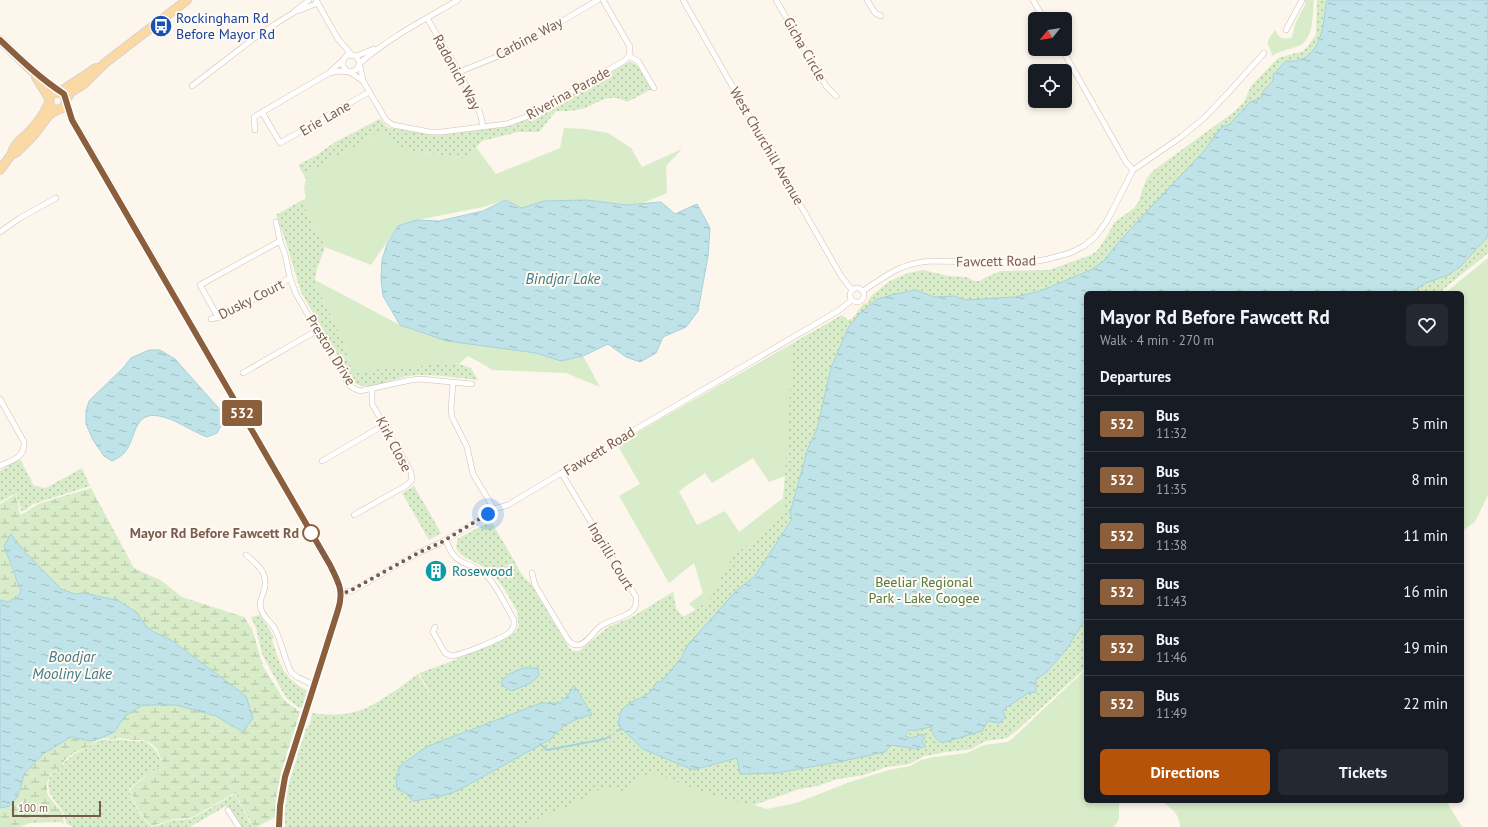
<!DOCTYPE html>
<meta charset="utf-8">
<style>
:root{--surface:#171b24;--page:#242831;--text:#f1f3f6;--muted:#9ea1a6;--line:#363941;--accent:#b45309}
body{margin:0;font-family:"PT Sans",sans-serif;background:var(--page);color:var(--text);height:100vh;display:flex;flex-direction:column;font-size:15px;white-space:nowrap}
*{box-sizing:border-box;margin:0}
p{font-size:13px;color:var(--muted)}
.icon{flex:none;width:22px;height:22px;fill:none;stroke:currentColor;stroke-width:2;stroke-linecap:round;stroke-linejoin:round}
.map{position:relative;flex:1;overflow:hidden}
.sheet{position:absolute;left:1084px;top:291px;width:380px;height:512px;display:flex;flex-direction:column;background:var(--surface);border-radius:6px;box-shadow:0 2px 6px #0003}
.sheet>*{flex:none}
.badge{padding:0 8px;border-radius:3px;font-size:14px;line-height:26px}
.needle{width:26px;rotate:240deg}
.tools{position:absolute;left:1028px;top:12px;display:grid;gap:8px}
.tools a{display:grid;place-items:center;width:44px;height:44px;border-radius:6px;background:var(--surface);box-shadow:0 2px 6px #0003;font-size:20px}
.scale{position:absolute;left:12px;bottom:10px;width:89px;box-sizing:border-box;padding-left:4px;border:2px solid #7a5c4d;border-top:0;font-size:11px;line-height:14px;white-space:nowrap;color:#7a5c4d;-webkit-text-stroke:3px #fffaf3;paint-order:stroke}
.you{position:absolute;width:20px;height:20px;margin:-10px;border:3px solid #fff;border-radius:50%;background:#1a73e8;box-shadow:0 0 0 6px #1a73e833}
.map>.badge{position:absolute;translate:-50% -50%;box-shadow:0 0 0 2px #fff}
h2{padding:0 16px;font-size:15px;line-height:36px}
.round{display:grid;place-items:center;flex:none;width:42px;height:42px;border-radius:6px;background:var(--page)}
.head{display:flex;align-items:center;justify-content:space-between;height:68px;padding:0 16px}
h1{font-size:19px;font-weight:800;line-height:30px}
.cta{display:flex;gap:8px;margin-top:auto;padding:8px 16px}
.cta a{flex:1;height:46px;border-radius:6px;background:var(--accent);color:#fff;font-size:16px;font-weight:800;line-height:46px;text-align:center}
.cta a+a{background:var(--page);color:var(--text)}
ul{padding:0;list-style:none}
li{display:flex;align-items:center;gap:12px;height:56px;padding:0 16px;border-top:1px solid var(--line)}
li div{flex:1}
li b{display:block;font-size:15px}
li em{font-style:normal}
li .badge{min-width:44px;font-weight:700;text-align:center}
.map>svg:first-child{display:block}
</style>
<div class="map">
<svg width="1488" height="827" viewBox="0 0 1488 827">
<defs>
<pattern id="wetland-marsh" width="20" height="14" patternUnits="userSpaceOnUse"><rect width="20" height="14" fill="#d8ecc9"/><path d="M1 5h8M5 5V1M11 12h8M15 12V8" fill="none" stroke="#b4c2a5"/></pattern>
<pattern id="park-dots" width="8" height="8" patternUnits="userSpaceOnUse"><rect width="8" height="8" fill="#d8ecc9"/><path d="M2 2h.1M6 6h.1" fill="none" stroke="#b4c2a5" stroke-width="1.8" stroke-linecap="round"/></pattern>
<pattern id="water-ripples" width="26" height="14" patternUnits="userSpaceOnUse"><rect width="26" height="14" fill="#bfe3e8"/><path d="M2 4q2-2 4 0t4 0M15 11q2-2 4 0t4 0" fill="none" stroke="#a0bbbe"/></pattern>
</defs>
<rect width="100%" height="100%" fill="#fdf6ec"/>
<g fill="#d8ecc9" fill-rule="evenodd">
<path d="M1305,0H1314C1312,16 1315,41 1296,47C1287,50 1280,51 1272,56C1269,40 1263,47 1275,30C1279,38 1284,41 1292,37L1296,22L1306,3L1304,2Z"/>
<path d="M564,128L585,129L608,133L631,148L642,167L682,149L666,166L667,193L643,203L626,205L587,200L544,201L522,208L505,200L483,207L417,220L398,226L371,265L325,247L321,238L315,232L305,207L306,198L304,187L306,179L310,172L334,157L368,139C373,132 379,131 386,133L402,149L463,158L476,147L496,174L560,148Z"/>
<polygon points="1488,258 1488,495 1475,522 1462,531 1462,293 1445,293"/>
<polygon points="315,280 400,325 496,346 536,353 561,361 583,356 600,387 566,373 493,370 468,356 459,364 439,362 421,366 355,372 349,364 344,342 323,299 317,292"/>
<path d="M842,315L790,513L754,576L683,618L696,610L689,604L703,593L694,563L669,583L619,496L640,484L617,444ZM753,458L769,482L785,476L783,498L739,532L725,511L697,525L679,491L705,473L712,483Z"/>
<polygon points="1086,666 1081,672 1007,738 985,741 971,749 945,752 924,756 909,764 886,767 863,775 837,779 817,786 799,789 754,805 767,809 796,803 850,782 889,770 910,766 921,760 934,757 967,753 984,745 1007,742 1013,738 1086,669 1086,801 1119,801 1119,819 1114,827 285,827 285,809 326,783 650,772"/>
<path d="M1161,801H1446L1462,827H1180C1180,814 1171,808 1161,801Z"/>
</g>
<path fill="url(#wetland-marsh)" d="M91,488L134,568L162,581L182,597L244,617L252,629L263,666L284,700L300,712C290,746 275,781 275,817L257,827H253L235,793L191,818L174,819L152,826C141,817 134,803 130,790L133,786L162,765L161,759L157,749L152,744L142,740H133L119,738L111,740L106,738L98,739L90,746L75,752L65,760L60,768L50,775L47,783V793L49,797L62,812L64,824L60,822L30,823L20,827H0V808L10,806L16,798L20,790L24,774L43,754L71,737L91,741L114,732L125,716L143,705H176L216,716L243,732L246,696L171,640L154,632L147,627L137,613L119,601L85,593L75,594L61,589L25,552L11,534L8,559L21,593L17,597L8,602L0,600V504L16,494L20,515C28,512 33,506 41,503Z"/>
<g fill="url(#park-dots)">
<path d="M1317,0H1488V253L1439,293H1086V666L1081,672L1016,731L1007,738L985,741L971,749L945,752L924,756L909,764L886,767L863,775L837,779L817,786L799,789L753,805L721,798L650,772L622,791C618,789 614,787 610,787C600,787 582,798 574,804L517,827H285V809L289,783L306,729L310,725L312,713C327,715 343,716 358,711C377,705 402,686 418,674L434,701L419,673C454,661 482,649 515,633C522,624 516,622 518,613C508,596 500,577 482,566C472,560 460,558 456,547L457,544V539L491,521L524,578L531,584L569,648L573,651H579L608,627L632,617L673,592L676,608L683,617L708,602L732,558L750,543L783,510L793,343L842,315L848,320L853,318L863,304L867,303L871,296L890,281L908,273L923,270L948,276L966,277L975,281H980L984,278L1001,271L1049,270L1091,255L1097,251L1106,238L1114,223L1134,208L1139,201L1143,188L1147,178L1154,170L1234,112L1244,102L1251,86L1278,58L1303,51L1308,46L1316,34Z"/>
<path d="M631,62L638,66L652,89L627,102C607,90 595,107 578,110C571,111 563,111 556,111L539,132H518L482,141L468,155L463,158L402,149L386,133L377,132L370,136L366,141L334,157L310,172L306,179L298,165L317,155L335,142L380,119L386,126L390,128L441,135L510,126L534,117L627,63Z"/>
<path d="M306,198L305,207L315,232L321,238L325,247L317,269L315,280L317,291L323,299L344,342L349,364L355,372L391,368L421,366L439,362L459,364L471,368L478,380C459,378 427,373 409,376C393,378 365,394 352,381L301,292L286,242L276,215Z"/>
<polygon points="20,459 34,486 46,488 82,468 90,486 33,504 26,510 21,511 16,493 0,502 0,471"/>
<polygon points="414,486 441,533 429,540 402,493"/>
<path d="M260,615L274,637L272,640C281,667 282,676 307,691L302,708H300L286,698L262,654L256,628L251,617Z"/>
<path d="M105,739L111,741C121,738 123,740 133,741C136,742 139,741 142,741C154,744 159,754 162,765L133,785L129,790C134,803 140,818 152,827L174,820L191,819L235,794L252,827H241L237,818L226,806L190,827H73L67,824L63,812L50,794L48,784L50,776L60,768L66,761L76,753L90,746L99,740Z"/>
</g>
<g fill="url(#water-ripples)" stroke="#a5d3da">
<path d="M1329,0H1488V236L1461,266L1448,275L1426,283L1409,293H1086V618L1068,647L1047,672L1036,679V692L1028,693L1003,710L1005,717L1000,723L988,721L982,731L942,743C935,739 933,735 931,727L922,729L921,728L917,731L909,730L905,736L911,738L923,734L925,737L922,742L926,746L917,749L891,745L885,752L843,761L777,773L740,774L737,758L693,770L643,749L618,725C619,721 619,714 622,710C633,696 648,701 656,683L662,681L682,657L687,646L735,592L755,576L792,519L790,513L808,448L817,429L831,368L848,328L859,314L876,300L891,295L916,290L934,297L954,296L966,300L1015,297L1040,291L1091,270L1105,260L1117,244L1150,208L1205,150L1216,134L1222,127L1230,124L1250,102L1261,98L1264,90L1273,81V75L1286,61C1320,65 1324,27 1326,2Z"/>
<polygon points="505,200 522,208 544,201 587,200 626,205 661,202 675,214 697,204 710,228 708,256 698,311 686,327 663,337 656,353 640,362 626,357 608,344 583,356 561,361 536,353 447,341 400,325 383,296 381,279 382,260 387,244 398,226 417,220 439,221 483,211"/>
<path d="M149,350H160L175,359L222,412L223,422L217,433L207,437C191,431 176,419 159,416C133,411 136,439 125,452C122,456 116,459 112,461L104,456L93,440L86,424V411L89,401L123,368L131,358Z"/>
<polygon points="11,534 25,552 61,589 75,594 85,593 119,601 137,613 147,627 154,632 171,640 246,696 253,718 243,732 216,716 176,705 143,705 125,716 114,732 101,738 91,741 71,737 43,754 24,774 20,790 16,798 10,806 0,808 0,600 8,602 17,597 21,592 4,546"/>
<path d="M524,668H538L539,676L529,684L511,691L503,686L501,682C507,674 515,671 524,668Z"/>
<path d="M574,685L592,715C573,719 563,724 551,739L457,791L439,797L413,801L406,793L397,789L396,777L400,766L426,747L541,703H560L569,694Z"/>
</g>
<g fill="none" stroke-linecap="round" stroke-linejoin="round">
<g stroke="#a5d3da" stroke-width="2">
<polyline points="617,731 621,729"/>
<polyline points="540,744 547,750 605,739 610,736"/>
</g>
<g stroke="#d1beb0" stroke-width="6">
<g id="minor">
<polyline points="316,0 338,39 351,54"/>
<polyline points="683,0 841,276 852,290"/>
<polyline points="776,0 826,86 836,96"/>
<polyline points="867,0 875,13 881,16"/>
<polyline points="1033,0 1044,19"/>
<polyline points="298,11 318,3"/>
<polyline points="427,18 459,72 480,113 483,126"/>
<polyline points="1286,30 1302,0"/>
<polyline points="1062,49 1126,162 1133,170"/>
<polyline points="356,56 374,49"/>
<polyline points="629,56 638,61 654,88"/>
<path d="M360,63C390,37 424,20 458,0"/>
<polyline points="360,66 363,81 386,120 393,125 430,132 441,132 506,124 529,116 624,61 629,56 630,47 603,0"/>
<polyline points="350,72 363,81"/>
<polyline points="459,72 511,51 598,0"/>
<polyline points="329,73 340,71 350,72 356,70 360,63 356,56 347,55 343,60 343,66 347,71"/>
<polyline points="192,86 261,33 293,13 309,0"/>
<polyline points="262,112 280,143 369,92"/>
<polyline points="255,130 254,117 329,73 343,60"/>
<polyline points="276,222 280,241 285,254 290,278 296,294 349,385 353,388 360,391 411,380 420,379 472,384"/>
<polyline points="0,232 20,218 56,198"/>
<circle cx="857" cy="295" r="7"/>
<path d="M863,291C887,275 901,263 931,261L1028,263L1048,259L1070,253L1084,246L1096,236L1107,221L1133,170L1181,137L1204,118L1228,93L1264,53"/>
<polyline points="218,317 200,285 280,241"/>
<polyline points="211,319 224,316 290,278"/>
<polyline points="243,373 318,330"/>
<polyline points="453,383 451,408 452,417 467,447 473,474 494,509"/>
<path d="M0,399L24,442C25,458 12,460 0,466"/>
<polyline points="322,461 384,425"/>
<polyline points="354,515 407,485 412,480 411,472 372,404 372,389"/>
<path d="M246,555C260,566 270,575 263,594C261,598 259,604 261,609C263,617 271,622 275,629C282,643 284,658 291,672L297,677L314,685"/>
<path d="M532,573L535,585L565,635C568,640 571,645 577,645C587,645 593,631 601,626C609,620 628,617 634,609C637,605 636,601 636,597L562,474"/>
<polyline points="341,592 352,591 418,553 442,542 483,518 494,509 508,505 518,499 590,456 838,311 852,300"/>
<path d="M435,627L433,632L445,653L451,656C461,655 502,639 510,632C514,628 514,625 514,620C507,608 496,584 486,575C469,560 455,568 446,540"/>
<polyline points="228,810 239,827"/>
</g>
</g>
<g stroke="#d6c0b0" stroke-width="8">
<path id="secondary" d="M66,103L72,119L330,565C339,583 344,591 338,610L285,777L280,806L279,827"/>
</g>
<g stroke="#dad1cd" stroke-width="10">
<g id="primary">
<path d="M0,40L30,69L58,92L64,95L66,100L65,105C61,111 55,111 50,106L49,98L52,94L58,92"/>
<polyline points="36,77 49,98"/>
<polyline points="60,92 96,68"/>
<polyline points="66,100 71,92 84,84 105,63 187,0"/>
<path d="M11,155C14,144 21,140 28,133C37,124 44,114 49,103"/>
<polyline points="0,170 11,155 17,152 33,136 49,115 57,110"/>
</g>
</g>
<use href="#minor" stroke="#fff" stroke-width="5"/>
<use href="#secondary" stroke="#fff" stroke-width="7"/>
<use href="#primary" stroke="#fbd9a5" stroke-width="8"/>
</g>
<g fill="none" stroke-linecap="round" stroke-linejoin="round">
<g stroke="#fff" stroke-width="9">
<path id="line" d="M0,40C21,60 41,79 64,94L72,120L330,565C339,583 344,591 338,610L285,777L280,806L279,827"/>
</g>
<use href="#line" stroke="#8b5e3c" stroke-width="6"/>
<polyline stroke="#7a5c4d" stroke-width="4" stroke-dasharray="0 7.2" points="311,533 337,578 341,592 348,592 418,553 442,542 488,514"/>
</g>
<defs>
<g id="bus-disc" transform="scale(1.15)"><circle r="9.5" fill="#1a4fb4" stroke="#fffaf3"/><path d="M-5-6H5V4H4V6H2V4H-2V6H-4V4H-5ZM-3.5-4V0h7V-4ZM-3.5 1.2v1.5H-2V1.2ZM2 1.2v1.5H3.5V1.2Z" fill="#fff"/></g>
<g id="building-disc" transform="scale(1.15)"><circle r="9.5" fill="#0f9aa8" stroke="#fffaf3"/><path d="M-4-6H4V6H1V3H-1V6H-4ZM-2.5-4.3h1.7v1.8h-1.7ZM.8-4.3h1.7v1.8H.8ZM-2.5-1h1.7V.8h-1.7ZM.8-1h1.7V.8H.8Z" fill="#fff"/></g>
</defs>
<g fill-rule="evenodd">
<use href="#bus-disc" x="161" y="26"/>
<use href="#building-disc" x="436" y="571"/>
</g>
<circle fill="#fff" stroke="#8b5e3c" stroke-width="2" cx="311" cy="533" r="8"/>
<g text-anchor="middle" stroke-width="4" stroke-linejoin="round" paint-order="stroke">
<g font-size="14" fill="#164399" stroke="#fffaf3" text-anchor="start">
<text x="176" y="23">Rockingham Rd<tspan x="176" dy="16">Before Mayor Rd</tspan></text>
</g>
<g font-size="14" fill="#7a5c4d" stroke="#fffaf3">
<text transform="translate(529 38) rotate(-28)" y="5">Carbine Way</text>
<text transform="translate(805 49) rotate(60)" y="5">Gicha Circle</text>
<text transform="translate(457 72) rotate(61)" y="5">Radonich Way</text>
<text transform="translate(568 93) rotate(-29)" y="5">Riverina Parade</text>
<text transform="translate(325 118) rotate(-30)" y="5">Erie Lane</text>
<text transform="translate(767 146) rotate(60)" y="5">West Churchill Avenue</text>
<text transform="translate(996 261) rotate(-1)" y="5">Fawcett Road</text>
<text transform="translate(251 299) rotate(-27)" y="5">Dusky Court</text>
<text transform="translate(331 350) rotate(58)" y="5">Preston Drive</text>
<text transform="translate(394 444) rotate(62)" y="5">Kirk Close</text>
<text transform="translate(599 451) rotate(-31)" y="5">Fawcett Road</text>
<text transform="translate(611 556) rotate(59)" y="5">Ingrilli Court</text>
</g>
<g font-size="14" font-weight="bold" fill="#7a5c4d" stroke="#fffaf3" text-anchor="end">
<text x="299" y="538">Mayor Rd Before Fawcett Rd</text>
</g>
<g font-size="14" fill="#0d838f" stroke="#fffaf3" text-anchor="start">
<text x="452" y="576">Rosewood</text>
</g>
<g font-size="14" fill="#537a41" stroke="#fffaf3">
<text x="924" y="587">Beeliar Regional<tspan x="924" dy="16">Park - Lake Coogee</tspan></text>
</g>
<g font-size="15" font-style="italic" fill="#437c86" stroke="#fffaf3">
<text x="563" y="284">Bindjar Lake</text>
<text x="72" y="662">Boodjar<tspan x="72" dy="17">Mooliny Lake</tspan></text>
</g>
</g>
</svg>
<div class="tools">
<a><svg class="needle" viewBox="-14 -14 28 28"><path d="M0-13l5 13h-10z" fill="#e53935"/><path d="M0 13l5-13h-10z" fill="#9ea1a6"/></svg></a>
<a><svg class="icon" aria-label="locate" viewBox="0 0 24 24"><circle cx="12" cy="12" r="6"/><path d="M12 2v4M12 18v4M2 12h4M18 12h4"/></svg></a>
</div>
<div class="scale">100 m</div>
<div class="you" style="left:488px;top:514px"></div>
<b class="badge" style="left:242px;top:413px;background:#8b5e3c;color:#fff">532</b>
<section class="sheet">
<div class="head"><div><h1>Mayor Rd Before Fawcett Rd</h1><p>Walk · 4 min · 270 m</p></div><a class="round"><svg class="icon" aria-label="heart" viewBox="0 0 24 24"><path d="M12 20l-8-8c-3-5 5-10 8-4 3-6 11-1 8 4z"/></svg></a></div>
<h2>Departures</h2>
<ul>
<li><span class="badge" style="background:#8b5e3c;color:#fff">532</span><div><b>Bus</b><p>11:32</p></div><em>5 min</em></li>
<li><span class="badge" style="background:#8b5e3c;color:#fff">532</span><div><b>Bus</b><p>11:35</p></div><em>8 min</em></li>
<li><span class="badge" style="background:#8b5e3c;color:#fff">532</span><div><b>Bus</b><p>11:38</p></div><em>11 min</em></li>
<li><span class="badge" style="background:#8b5e3c;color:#fff">532</span><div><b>Bus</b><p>11:43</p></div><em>16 min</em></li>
<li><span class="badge" style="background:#8b5e3c;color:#fff">532</span><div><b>Bus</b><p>11:46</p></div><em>19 min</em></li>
<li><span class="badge" style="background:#8b5e3c;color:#fff">532</span><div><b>Bus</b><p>11:49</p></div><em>22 min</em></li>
</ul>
<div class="cta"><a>Directions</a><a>Tickets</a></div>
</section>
</div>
